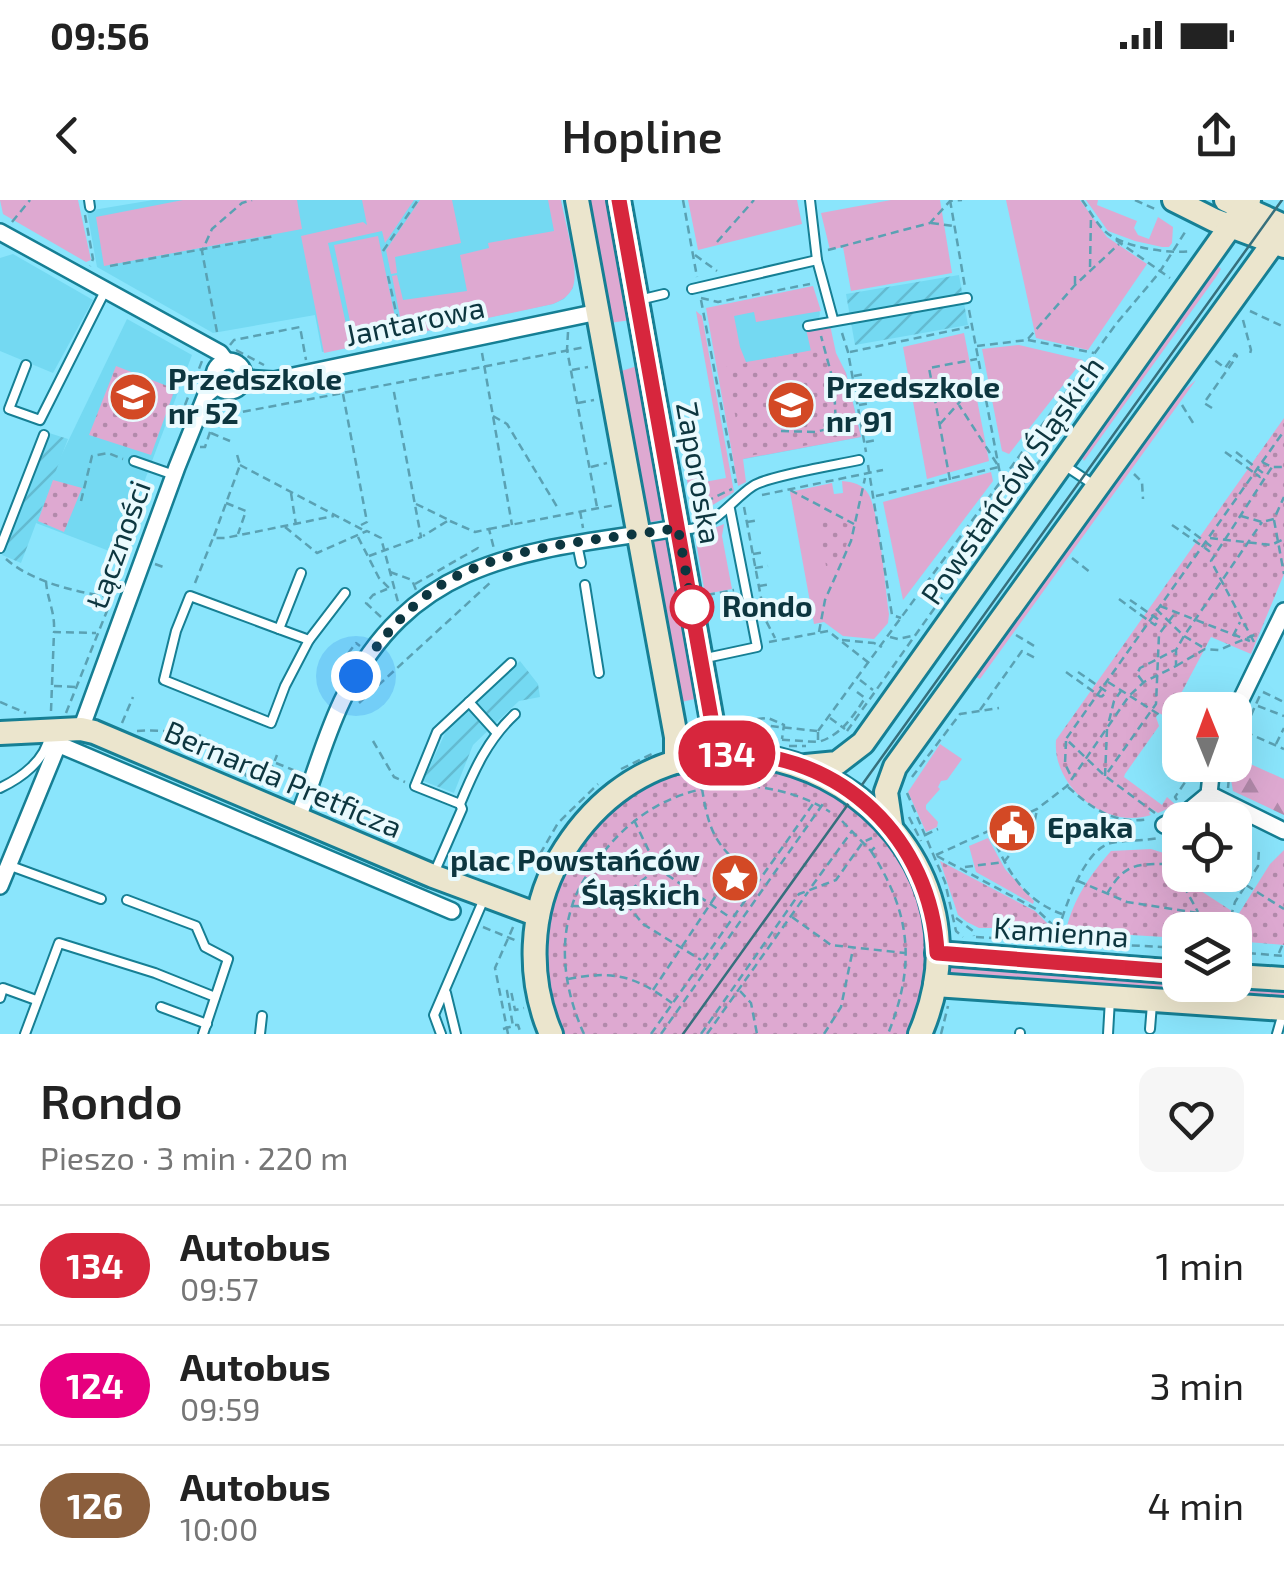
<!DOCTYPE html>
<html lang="pl">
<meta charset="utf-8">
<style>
:root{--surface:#fff;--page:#f6f6f6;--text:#222;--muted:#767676;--line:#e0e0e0}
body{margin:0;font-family:"Exo 2",sans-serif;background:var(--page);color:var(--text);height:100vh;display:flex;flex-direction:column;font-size:38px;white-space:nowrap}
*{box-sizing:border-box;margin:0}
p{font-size:32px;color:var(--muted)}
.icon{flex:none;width:55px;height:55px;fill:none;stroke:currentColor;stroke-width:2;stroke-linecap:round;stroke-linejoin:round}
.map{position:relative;height:834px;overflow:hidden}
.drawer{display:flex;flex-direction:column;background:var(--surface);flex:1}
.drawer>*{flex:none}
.badge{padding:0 20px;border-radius:32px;font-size:35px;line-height:65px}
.needle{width:65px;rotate:359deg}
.tools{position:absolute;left:1162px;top:492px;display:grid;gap:20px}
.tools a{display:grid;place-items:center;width:90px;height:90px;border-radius:20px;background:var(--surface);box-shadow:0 10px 40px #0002;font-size:50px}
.you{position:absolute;width:50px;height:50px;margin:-25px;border:8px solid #fff;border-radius:50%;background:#1a73e8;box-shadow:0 0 0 15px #1a73e833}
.map>.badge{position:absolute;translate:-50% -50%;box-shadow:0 0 0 5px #fff}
.round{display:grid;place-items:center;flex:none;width:105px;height:105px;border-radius:20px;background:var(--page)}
.overview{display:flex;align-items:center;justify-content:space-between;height:170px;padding:0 40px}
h1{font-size:48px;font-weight:600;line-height:75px}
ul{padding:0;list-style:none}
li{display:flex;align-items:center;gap:30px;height:120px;padding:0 40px;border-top:2px solid var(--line)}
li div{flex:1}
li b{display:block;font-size:38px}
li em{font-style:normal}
li .badge{min-width:110px;font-weight:700;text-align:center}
.status{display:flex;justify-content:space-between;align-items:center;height:70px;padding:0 50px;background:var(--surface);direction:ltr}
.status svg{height:28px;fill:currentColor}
header{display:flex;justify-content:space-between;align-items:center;height:130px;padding:0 40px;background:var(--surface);font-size:45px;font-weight:600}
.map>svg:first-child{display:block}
</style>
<div class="status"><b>09:56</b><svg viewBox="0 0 49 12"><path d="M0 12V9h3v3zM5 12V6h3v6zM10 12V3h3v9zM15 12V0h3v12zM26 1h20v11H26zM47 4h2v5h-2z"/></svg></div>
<header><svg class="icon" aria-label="back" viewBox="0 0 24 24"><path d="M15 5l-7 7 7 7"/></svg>Hopline<svg class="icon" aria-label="share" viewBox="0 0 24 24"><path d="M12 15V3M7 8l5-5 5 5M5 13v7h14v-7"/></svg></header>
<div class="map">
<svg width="1284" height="834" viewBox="0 0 1284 834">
<defs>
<pattern id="industrial-furrows" width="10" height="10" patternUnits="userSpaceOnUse" patternTransform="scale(2.5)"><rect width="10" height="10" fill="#74d9f2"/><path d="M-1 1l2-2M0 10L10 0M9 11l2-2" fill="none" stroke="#63bbd1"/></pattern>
<pattern id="forest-firs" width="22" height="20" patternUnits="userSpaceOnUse" patternTransform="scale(2.5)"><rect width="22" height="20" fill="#dea9d1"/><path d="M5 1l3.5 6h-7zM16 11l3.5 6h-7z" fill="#b28aab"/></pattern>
<pattern id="park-dots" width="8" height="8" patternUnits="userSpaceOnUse" patternTransform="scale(2.5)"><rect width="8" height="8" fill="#dea9d1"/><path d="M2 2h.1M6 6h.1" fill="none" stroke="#b28aab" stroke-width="1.8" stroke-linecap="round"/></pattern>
</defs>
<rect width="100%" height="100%" fill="#8ae5fc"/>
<g fill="#74d9f2">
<polygon points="153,0 561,0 574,72 573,88 564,99 553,104 322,152 315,115 213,133 97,67 87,11"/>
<polygon points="13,54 93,100 53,173 0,151 0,58"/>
<polygon points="810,90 820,113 818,124 846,173 861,237 739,260 712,110"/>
<polygon points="127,119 192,155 117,354 36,323 61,256"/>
</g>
<g fill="url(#industrial-furrows)">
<polygon points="959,75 968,125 855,145 846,94"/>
<polygon points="46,232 68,239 21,363 2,355"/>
<polygon points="520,461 538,484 540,497 519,501 473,545 454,593 423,581 447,529"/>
</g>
<g fill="#dea9d1">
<polygon points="0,0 78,0 91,60 86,62 3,14"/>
<polygon points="183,0 297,0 302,29 104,66 96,17"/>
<path d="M362,0H414L385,43L382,31L328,43L348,133L352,131L334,45L378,36L396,122H401L392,76L397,75L403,100L467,91L460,55L489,48L488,43L554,31L548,0H561C564,19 581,74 572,89C568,97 560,101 553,104L324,153L301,36L363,22L367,25Z"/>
<polygon points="420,0 452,0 461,43 395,57 397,73 391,74 386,50"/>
<polygon points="586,0 609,0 631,120 609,123"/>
<polygon points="688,0 797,0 802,24 698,50"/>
<polygon points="891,0 940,0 952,73 851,91 843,47 830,50 821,13"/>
<polygon points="1006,0 1080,0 1107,37 1147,64 1088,150 1036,138"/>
<polygon points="1086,0 1098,0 1097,5 1137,21 1134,28 1138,35 1149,39 1158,17 1173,27 1172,43 1169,47 1162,47 1135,41 1108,31"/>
<polygon points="1218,66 1221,69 1216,77 1084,261 1081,255"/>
<polygon points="813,86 821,111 756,122 754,112 734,116 740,147 746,162 811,151 806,129 830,125 836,153 846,173 861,237 743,259 746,282 738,286 706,108"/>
<polygon points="696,111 702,116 734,292 698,314 692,307 686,275 696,273 699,283 726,278"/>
<polygon points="964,133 989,261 927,279 903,147"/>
<polygon points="1019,145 1083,160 1009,254 1002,251 982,149"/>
<polygon points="634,167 640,170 665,319 652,322 644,319 618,172"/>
<polygon points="1196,180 980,479 976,477 1183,191"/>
<polygon points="991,272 993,281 903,400 883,302"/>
<path d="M842,281C853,282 863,284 869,295C880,317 885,387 889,414L888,423L874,439L843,436L824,422L814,424L790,292L832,283L834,294L843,293Z"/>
<polygon points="724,324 722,336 732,389 705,394 695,336"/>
<polygon points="671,338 699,498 677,503 648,343"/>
<polygon points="940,544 962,559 947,580 941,581 938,587 940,589 926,605 926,609 938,622 937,627 926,632 908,592"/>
<polygon points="988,638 1005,669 1034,701 1033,704 976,672 969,646"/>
<polygon points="951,764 1180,779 1180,785 1284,786 1284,802 947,775 947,768"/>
</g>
<polygon fill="url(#forest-firs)" points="1237,558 1284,579 1284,615 1233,591 1230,574"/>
<g fill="url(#park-dots)">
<polygon points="823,148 843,172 858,236 743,257 726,167"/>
<polygon points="116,166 175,189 151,255 89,235"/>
<path d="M1284,218V374L1251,454L1211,437L1168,518L1159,513L1156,517L1159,526L1125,574L1124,577L1162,605L1167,597L1176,605L1158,613L1152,609L1149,613L1151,615C1106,630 1052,587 1056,540Z"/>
<polygon points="53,280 82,288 64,332 38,321"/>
<polygon points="839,319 852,327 840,365 826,366 818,322"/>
<path d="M709,564C743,566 784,565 814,581C825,587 835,597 845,605C857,613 871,622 881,632C933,685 934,770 909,834H562C523,745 559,625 650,582C667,573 690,570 709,564Z"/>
<path d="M1151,649L1167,654L1184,680L1238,715L1270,664L1284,650V745L1235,741V730H1180V738L1066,731C1073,699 1090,675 1111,651Z"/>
<polygon points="940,661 1035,711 1052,728 979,728 967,722 958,715"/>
</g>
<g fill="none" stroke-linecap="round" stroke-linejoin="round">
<g stroke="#167f94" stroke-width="12">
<g id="lane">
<polyline points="89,0 90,7"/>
<polyline points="810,0 817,60 833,119"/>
<polyline points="692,89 817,60"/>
<polyline points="639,100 664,94"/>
<polyline points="808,126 967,98"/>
<polyline points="26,165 9,209 40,220 105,91"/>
<polyline points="134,261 174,275"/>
<polyline points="1064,265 1094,285"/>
<path d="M682,329C712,332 731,300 753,286C768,276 837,265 859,260"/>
<polyline points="577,344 581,363"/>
<polyline points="0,348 44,235"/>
<polyline points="301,373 279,429 309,440 345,393"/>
<polyline points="585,385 599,473"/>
<polyline points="279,429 190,396 176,431 164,480 271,523 285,486 309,440"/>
<polyline points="706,458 757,447 730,309"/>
<polyline points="469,502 496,532"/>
<path d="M0,588C21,578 46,560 49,536"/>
<polyline points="460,604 415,586 437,532 511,463"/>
<polyline points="8,665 101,699"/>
<path d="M435,671L462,609L460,604C474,570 488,539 515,514"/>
<polyline points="127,700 196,726 205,747 228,759 203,834"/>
<polyline points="446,793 456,834"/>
<polyline points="0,798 3,788 36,800"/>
<polyline points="161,807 207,824"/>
<polyline points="1150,829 1152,804"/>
<polyline points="1020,833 1020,834"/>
<polyline points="25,834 59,743 155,773 215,797"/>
<polyline points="260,834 262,816"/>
<polyline points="441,834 434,815 483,701"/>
<polyline points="1108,834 1110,799"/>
<polyline points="1277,834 1283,813"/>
</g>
</g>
<g stroke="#167f94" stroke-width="20">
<g id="street">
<polyline points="0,32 220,153 226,161"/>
<circle cx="229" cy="176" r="15"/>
<polyline points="243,178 274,180 598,112"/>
<polyline points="1235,512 1284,411"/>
<polyline points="81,529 177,267 206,195 218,185"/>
<polyline points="60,545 452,711"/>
<polyline points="1209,594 1284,631"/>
<path d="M298,617C315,577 325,534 345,495C417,351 538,351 678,328"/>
<polyline points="1164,625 1180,618 1209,594 1212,565"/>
<polyline points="0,686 62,535"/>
</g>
</g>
<g stroke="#167f94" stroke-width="28">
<g id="secondary">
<polyline points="577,0 676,537 676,562"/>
<polyline points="619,0 713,527 717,542 725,553"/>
<polyline points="1174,0 1214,20 1284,46"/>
<polyline points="1226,0 1284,26"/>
<polyline points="0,533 81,529 94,532 433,676 538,715"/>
<polyline points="806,566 837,563 863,543 1249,0"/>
<polyline points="891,626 886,592 895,567 1284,28"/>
<polyline points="937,753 1180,772"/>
<polyline points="1235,776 1284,779"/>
<polyline points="935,785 1284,809"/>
<path d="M551,834C527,779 529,711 559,659C689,434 1018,608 920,834"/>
</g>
</g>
<g stroke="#5aa1b3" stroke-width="2.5" stroke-dasharray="8 5" stroke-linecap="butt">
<polyline points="683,0 697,77"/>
<polyline points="950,0 965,87"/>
<path d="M1082,0C1091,12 1099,30 1113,37C1132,48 1170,54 1192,51"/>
<polyline points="1135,0 1157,10"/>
<polyline points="85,15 93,59 90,66"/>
<polyline points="12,22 30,0"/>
<polyline points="931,23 953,26"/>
<polyline points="1116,40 1170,78"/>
<polyline points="717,42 754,0"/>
<polyline points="828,50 930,23 950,1 962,0"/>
<polyline points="383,51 418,0"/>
<polyline points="695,55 717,71"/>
<polyline points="110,66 275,36"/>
<polyline points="1090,67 1091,15"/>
<polyline points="388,76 402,139"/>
<polyline points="1075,84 1075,71"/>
<polyline points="701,98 718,102 810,84"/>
<polyline points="701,100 736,283"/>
<polyline points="969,110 1001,279"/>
<polyline points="1250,111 1284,127"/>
<polyline points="1243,120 1251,150 1249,157"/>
<polyline points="217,132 202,51 212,29 242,3 252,0"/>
<polyline points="568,132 567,150 597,307"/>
<polyline points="842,133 848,152 866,252"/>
<polyline points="1028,140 1094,153"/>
<polyline points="230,145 234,140 300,127 306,160"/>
<polyline points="977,146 1027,140 1075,85 1119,44"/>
<polyline points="236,150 264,165"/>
<polyline points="850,152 969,127"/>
<polyline points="482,153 512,325"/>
<polyline points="572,170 588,167"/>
<polyline points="446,174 585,147"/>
<polyline points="854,176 865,174"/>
<polyline points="343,194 367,322 361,325"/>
<polyline points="578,203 594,200"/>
<polyline points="185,205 202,161"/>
<polyline points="859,205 871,203"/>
<polyline points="1182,205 1195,226"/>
<polyline points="1212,208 1204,203 1237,156 1235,154 1225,168 1213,159"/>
<polyline points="493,216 507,224 559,310"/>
<polyline points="940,224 981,178"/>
<polyline points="781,231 815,232 836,227 834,184 821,136"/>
<polyline points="211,233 230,241"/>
<polyline points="866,242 877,240"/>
<polyline points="200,247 205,247 215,217 444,174"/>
<polyline points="1236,252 1263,273 1260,277 1256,274"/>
<polyline points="1262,262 1272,267 1284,267"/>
<polyline points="240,265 365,331"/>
<polyline points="868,265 892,415 901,418"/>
<polyline points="591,267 607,263"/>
<polyline points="1134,274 1142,282 1143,299"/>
<polyline points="950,280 929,168 977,159"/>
<polyline points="790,290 854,324"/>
<polyline points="291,293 296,325"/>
<polyline points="762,295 883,270"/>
<polyline points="876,296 999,267 959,205"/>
<polyline points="81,301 92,256 108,253 123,259"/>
<polyline points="226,303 246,311 238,334"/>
<polyline points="416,304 449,320 423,336"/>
<polyline points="694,307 732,289"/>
<polyline points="744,307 765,419 775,438"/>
<polyline points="580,311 583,328"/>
<polyline points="1241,316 1262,322 1274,319 1284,297"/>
<polyline points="1274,320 1284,374"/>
<polyline points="450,321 475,332 489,329 494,349"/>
<polyline points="747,322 759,320"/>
<polyline points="1184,326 1212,347 1209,351 1205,348"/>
<polyline points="285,327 317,353 367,331 381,338 398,402"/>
<polyline points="489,329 615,305"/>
<polyline points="214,336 240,265 236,251"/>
<polyline points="358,337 379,378 389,388 395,388"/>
<polyline points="1210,338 1271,345 1284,339"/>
<polyline points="753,354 765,352"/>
<polyline points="369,356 421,337 393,187"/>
<polyline points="1072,358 1090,372"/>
<path d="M6,359C32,382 76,392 110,397"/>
<polyline points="155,364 166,368"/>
<polyline points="755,368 768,366"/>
<polyline points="390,372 412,380 416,390"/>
<polyline points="933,380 941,393"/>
<path d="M46,381C47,399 55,411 54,430"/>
<polyline points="195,383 213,338 225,338 334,316"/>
<polyline points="415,384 478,348 480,352"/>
<polyline points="759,386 771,384"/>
<polyline points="707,395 734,390"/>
<polyline points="1130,400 1159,420 1155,425 1149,421"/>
<polyline points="1160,406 1250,441"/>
<polyline points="1156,409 1184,436 1204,448"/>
<polyline points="381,417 366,403 373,395 387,389"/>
<polyline points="766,419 778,417"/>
<polyline points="819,432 825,400 851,341 865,278"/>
<polyline points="1016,435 1036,447"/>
<polyline points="1233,436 1240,422"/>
<polyline points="890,437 898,439 912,436"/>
<polyline points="842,440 874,443 882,447"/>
<polyline points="769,442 828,431 869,463"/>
<polyline points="1254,442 1211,361 1272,267"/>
<polyline points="340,464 356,443 360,446"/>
<polyline points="1176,466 1205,449 1219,450 1259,433"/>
<polyline points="1078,472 1107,492 1101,497"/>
<polyline points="860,480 873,490"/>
<polyline points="1108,482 1180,528"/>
<polyline points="1143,482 1137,474 1140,468 1175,450"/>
<polyline points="54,486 76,487"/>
<polyline points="1263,492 1284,502"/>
<polyline points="0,502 26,513"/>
<polyline points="359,503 493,380"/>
<polyline points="1258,506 1284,516"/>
<polyline points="980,510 1022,451 1035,458"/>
<polyline points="51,511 54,432 96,433"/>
<polyline points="66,513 119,381"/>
<polyline points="830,518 845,529"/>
<polyline points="744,520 768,518 784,525 782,539"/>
<polyline points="1109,521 1114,501 1121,491"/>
<polyline points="732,522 817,531"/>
<polyline points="122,523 133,497"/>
<polyline points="1107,529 1105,576 1156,504 1159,434 1176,412"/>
<path d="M137,531C182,528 222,539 247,577"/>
<polyline points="818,531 1116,124 1159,73 1187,29"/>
<polyline points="847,531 1060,232"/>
<path d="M818,532V542C840,536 853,517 865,498L853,489"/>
<polyline points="1245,532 1284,549"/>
<polyline points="769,539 818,542"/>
<polyline points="373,541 394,577 405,582"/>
<polyline points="1066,541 1065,564 1071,576"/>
<polyline points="1276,544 1284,528"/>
<polyline points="789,546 806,546"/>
<polyline points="1235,551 1261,493"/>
<polyline points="193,554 201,532"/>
<polyline points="276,563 301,573"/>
<polyline points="621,569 654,553"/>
<path d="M700,576C709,635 713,645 760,681"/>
<polyline points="912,577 960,514 999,508"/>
<polyline points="265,585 277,555"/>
<path d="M1068,587C1093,609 1115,625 1149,619"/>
<polyline points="1228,588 1230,565"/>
<polyline points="907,593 945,682 956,731 963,737"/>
<polyline points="1177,600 1175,597 1196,566"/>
<polyline points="1155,613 1105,576 1066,539 1284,231"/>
<polyline points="909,617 921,641"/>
<polyline points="634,620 657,668 731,718"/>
<polyline points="842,621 871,651 876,646"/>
<path d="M991,633C1007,670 1023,700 1062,714"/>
<polyline points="925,635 938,629"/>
<polyline points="1178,636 1175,670 1198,712"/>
<path d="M871,651C911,714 916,764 888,834"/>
<polyline points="540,654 558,623 598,584"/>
<polyline points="936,655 1037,609 1067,586 1129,496 1144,482 1176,466 1176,450 1184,436 1262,322"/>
<polyline points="937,656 1036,709 1057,729"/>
<polyline points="965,667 1004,662 1034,624 1037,610"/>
<polyline points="1078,681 1127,702 1231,718"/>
<polyline points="1246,685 1284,709"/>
<polyline points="812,686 852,631"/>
<path d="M1107,694C1125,661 1140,664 1175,664"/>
<polyline points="629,704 633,688 656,669"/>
<polyline points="573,706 629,707 643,724 701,760"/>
<polyline points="792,717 831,745 905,753"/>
<polyline points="956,718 973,731 974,736"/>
<polyline points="483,727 517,741"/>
<polyline points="1227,730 1235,702 1258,666 1259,648"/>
<path d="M1058,731C1065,708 1084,649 1111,643C1127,640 1143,641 1159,638"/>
<polyline points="976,737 1180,748"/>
<polyline points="1235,752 1284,756"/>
<polyline points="1279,753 1284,741"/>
<path d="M568,779C614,770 635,776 672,803"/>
<polyline points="653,790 737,664"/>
<polyline points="740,791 751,803 757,834"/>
<polyline points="515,825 518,825 521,834"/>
<polyline points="503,829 513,826 507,791 511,791 515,810 524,808"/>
<polyline points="508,834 495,768 514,725"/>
<path d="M584,834C566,794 558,749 572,706C578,686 590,670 603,653C640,605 696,579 758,587C782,590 809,598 830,612"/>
<polyline points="651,834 813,604"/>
<polyline points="661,834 825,601"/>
<polyline points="701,834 799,694 836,680 863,642 872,638"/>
<polyline points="707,834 808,692"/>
<polyline points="824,834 841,807 853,749"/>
<polyline points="941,834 948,806"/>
</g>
<use href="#lane" stroke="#fff" stroke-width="8"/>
<use href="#street" stroke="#fff" stroke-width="15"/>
<use href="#secondary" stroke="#ebe5cd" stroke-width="22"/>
<polyline stroke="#36707d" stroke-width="2.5" points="683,834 1282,0"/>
<g stroke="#5aa1b3" stroke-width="2.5" stroke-dasharray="8 5" stroke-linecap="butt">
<polyline points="1225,252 1256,274"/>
<polyline points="1172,325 1205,348"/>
<polyline points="1119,399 1149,421"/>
<polyline points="1066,472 1101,497"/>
</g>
</g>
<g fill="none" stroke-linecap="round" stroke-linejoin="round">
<g stroke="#fff" stroke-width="22">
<path id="line" d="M619,0L712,523L717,542L725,554C840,550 932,640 937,753L1180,772"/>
</g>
<use href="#line" stroke="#d7263d" stroke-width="15"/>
<path stroke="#0d363f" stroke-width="10" stroke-dasharray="0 18" d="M356,476C380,439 413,399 453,378C520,343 604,340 678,328L692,407"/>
</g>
<defs>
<g id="school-disc" transform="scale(2.5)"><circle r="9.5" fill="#d34925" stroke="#e9fafe"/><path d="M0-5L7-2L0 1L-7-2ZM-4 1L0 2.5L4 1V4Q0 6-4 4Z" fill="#fff"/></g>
<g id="civic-disc" transform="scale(2.5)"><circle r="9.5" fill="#d34925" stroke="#e9fafe"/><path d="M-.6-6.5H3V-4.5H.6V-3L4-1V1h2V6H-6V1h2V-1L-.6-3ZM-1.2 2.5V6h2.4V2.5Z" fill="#fff"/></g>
<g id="sight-disc" transform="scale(2.5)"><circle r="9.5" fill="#d34925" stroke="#e9fafe"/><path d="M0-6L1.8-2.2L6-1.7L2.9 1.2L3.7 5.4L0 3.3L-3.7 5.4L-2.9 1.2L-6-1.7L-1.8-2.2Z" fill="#fff"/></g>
</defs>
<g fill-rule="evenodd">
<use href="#school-disc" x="133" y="197"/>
<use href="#school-disc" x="791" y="205"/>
<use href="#civic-disc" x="1012" y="628"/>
<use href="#sight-disc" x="735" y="678"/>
</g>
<circle fill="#fff" stroke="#d7263d" stroke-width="5" cx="692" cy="407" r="20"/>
<g text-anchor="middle" stroke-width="8" stroke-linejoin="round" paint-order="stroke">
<g font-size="30" fill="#0d363f" stroke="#e9fafe">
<text transform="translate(415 122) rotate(-12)" y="10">Jantarowa</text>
<text transform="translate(698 273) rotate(80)" y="10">Zaporoska</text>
<text transform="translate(1013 281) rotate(-55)" y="10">Powstańców Śląskich</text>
<text transform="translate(119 345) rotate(-70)" y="10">Łączności</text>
<text transform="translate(283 580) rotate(23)" y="10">Bernarda Pretficza</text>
<text transform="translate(1061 733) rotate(4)" y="10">Kamienna</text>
</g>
<g font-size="30" font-weight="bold" fill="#0d363f" stroke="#e9fafe" text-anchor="start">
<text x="168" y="190">Przedszkole<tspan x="168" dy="34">nr 52</tspan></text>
<text x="826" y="198">Przedszkole<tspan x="826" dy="34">nr 91</tspan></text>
<text x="1047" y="638">Epaka</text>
<text x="700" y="671" text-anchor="end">plac Powstańców<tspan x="700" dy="34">Śląskich</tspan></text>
</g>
<g font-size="30" font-weight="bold" fill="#0d363f" stroke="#e9fafe" text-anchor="start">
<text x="722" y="417">Rondo</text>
</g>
</g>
</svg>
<div class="tools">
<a><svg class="needle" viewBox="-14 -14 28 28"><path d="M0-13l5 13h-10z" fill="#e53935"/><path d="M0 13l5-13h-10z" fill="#767676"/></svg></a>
<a><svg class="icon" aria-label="locate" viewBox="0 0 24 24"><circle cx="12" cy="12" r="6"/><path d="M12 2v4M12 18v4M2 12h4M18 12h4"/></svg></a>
<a><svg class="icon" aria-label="layers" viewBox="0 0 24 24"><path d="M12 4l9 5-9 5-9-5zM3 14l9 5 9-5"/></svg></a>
</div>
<div class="you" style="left:356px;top:476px"></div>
<b class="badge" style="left:727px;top:553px;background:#d7263d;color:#fff">134</b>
</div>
<section class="drawer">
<div class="overview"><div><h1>Rondo</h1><p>Pieszo · 3 min · 220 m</p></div><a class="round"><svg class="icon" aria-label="heart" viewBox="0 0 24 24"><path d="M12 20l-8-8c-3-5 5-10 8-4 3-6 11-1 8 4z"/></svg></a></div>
<ul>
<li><span class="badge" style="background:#d7263d;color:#fff">134</span><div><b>Autobus</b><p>09:57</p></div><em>1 min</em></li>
<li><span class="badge" style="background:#e6007e;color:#fff">124</span><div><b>Autobus</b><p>09:59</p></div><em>3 min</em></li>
<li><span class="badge" style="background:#8b5e3c;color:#fff">126</span><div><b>Autobus</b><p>10:00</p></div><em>4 min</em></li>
</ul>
</section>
